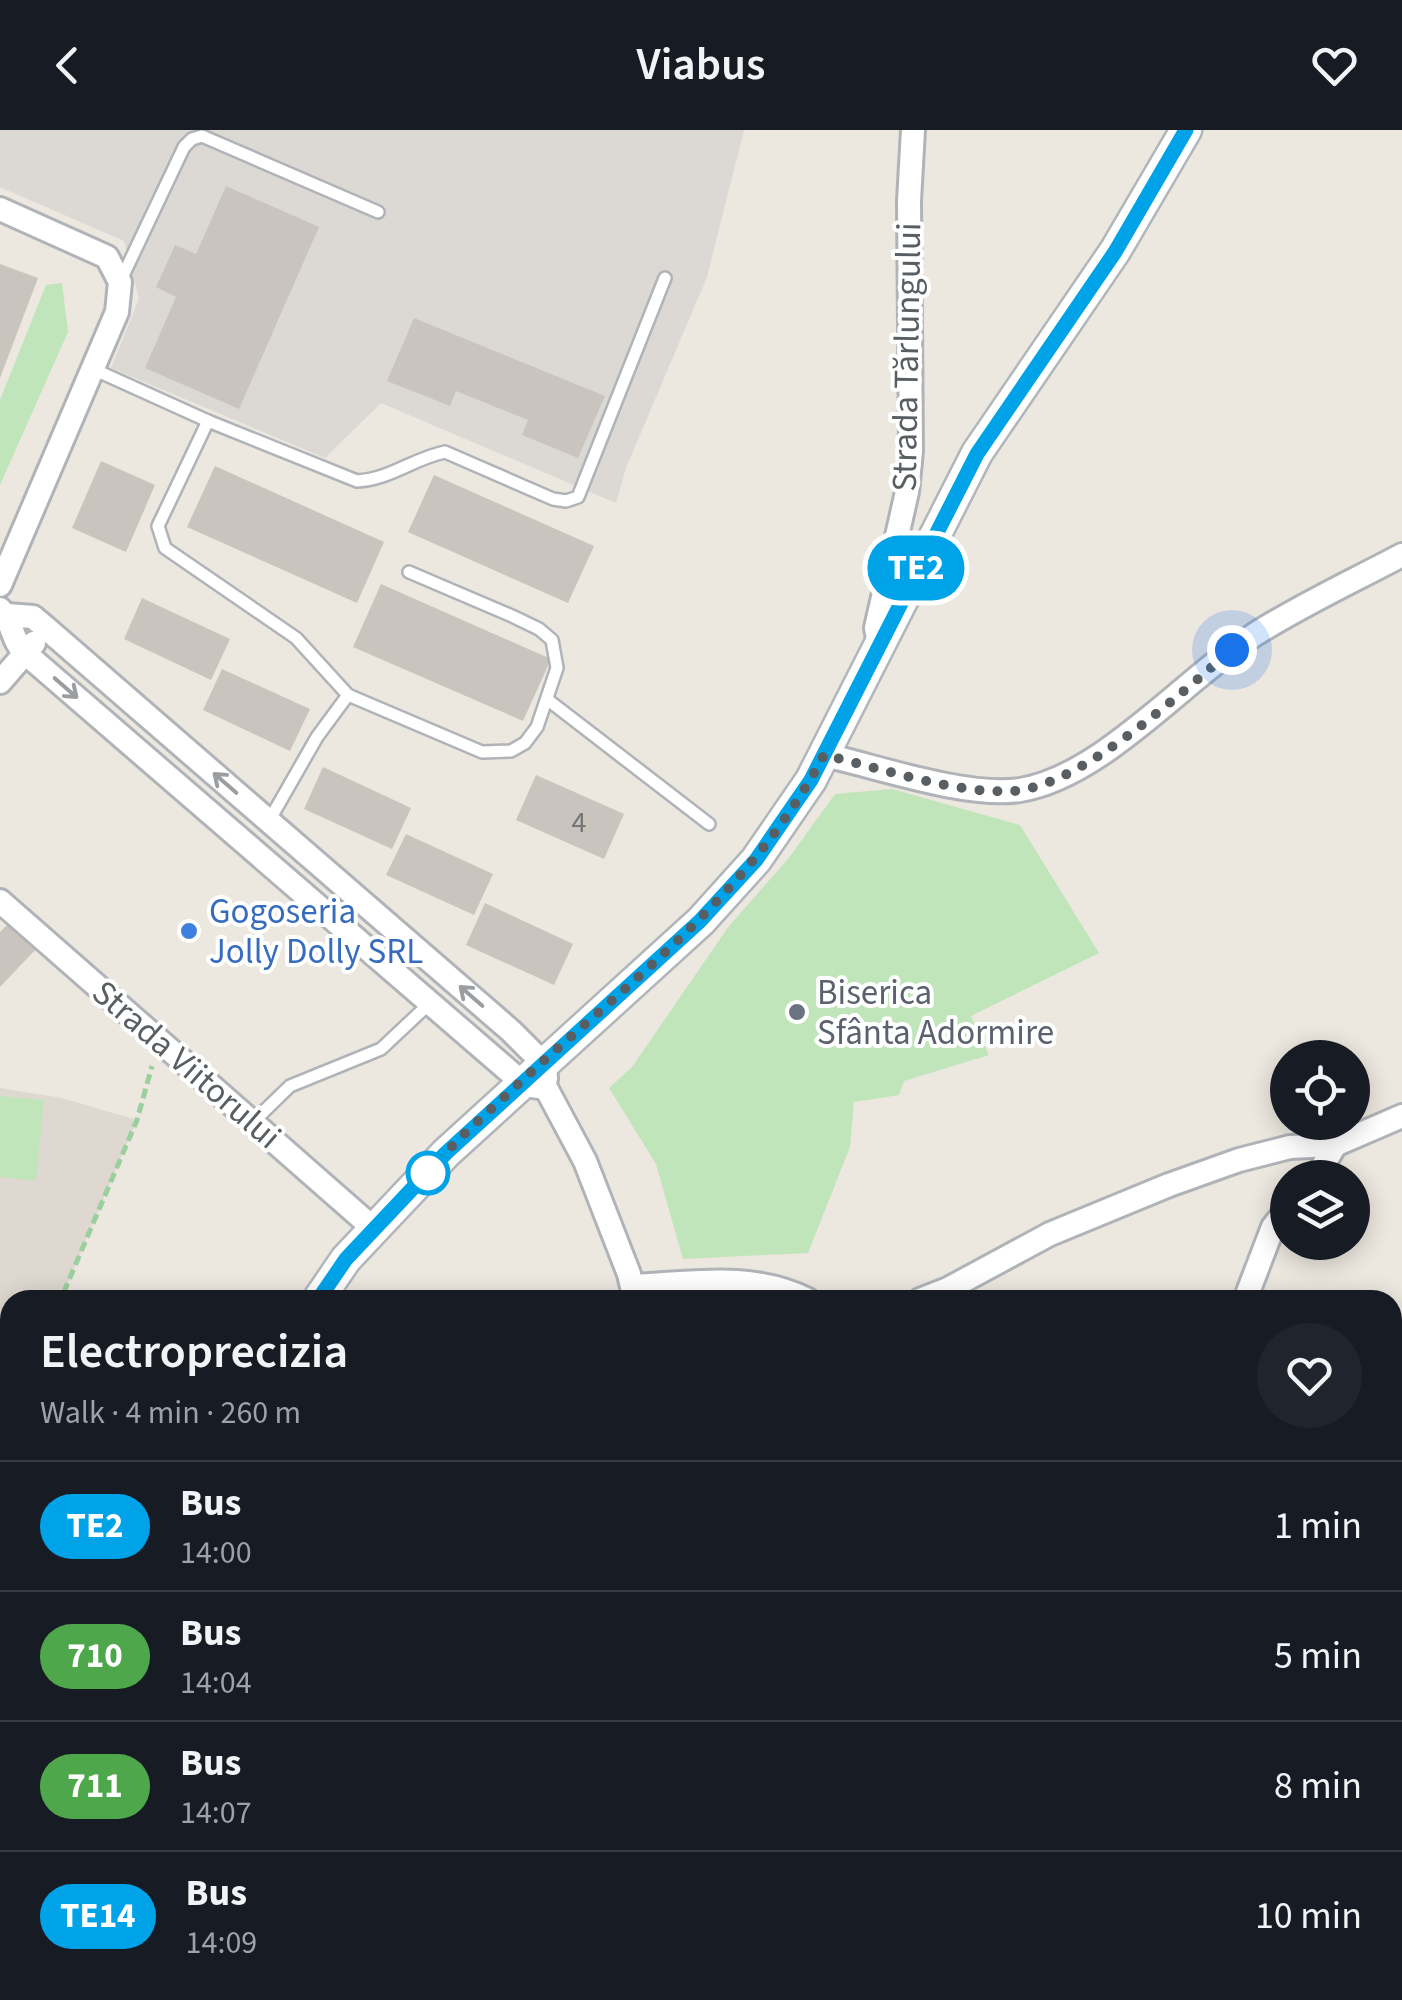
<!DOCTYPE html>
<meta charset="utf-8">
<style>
:root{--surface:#171b24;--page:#20242c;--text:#f1f3f6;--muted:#9ea1a6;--line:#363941}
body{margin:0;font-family:"Source Sans 3",sans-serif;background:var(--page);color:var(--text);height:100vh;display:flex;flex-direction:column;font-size:38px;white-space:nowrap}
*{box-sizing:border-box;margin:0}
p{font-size:32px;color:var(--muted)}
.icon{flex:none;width:55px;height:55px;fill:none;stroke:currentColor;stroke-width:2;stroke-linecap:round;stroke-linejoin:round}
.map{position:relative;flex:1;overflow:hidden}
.panel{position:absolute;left:0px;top:1160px;width:1402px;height:710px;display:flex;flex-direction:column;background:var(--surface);border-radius:30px 30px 0 0;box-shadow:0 5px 25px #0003}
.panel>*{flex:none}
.badge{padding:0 20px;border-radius:32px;font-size:35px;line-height:65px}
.tools{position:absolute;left:1270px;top:910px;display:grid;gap:20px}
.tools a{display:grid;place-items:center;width:100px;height:100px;border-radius:50%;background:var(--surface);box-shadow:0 5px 25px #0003;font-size:50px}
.you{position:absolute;width:50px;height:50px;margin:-25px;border:8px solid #fff;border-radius:50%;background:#1a73e8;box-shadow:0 0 0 15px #1a73e833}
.map>.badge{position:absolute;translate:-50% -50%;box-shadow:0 0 0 5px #fff}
.round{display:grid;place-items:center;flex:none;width:105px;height:105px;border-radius:52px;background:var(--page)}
.overview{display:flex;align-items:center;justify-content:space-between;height:170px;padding:0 40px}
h1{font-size:48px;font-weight:600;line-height:75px}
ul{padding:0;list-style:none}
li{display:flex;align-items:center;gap:30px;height:130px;padding:0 40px;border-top:2px solid var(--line)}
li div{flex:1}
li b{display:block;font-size:38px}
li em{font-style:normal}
li .badge{min-width:110px;font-weight:700;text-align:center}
header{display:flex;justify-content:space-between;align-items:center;height:130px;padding:0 40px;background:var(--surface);font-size:45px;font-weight:600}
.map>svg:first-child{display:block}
</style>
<header><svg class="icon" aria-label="back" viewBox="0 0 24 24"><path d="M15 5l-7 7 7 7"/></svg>Viabus<svg class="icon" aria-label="heart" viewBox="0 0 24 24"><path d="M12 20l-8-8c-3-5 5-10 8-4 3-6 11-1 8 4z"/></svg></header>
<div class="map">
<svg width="1402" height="1870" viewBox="0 0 1402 1870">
<rect width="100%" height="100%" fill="#ece7df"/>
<polygon fill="#dcd9d4" points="0,0 744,0 707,147 626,338 616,373 381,273 325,328 111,238 139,169 124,111 0,57"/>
<polygon fill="#ded8d0" points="0,958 62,968 137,990 63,1164 51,1170 10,1170 10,1190 0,1195"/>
<g fill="#c1e5ba">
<polygon points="62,153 68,202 0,355 0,270 46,155"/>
<polygon points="892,659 1020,695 1099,823 971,886 989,925 904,951 899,965 854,972 850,1017 808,1123 683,1129 656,1034 609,958 632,937 729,796 788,729 835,664"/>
<polygon points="0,966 44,970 36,1051 0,1047"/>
</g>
<g fill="#c9c4be">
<polygon points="226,56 319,97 239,279 145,238 176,167 156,157 175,115 196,124"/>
<polygon points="0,134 38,148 0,248"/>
<polygon points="414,188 605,266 578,328 522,305 528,290 456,261 450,276 387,251"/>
<polygon points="101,331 155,355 126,422 72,398"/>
<polygon points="215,336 384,412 357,473 187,397"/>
<polygon points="434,345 594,416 568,473 408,402"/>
<polygon points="381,454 551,529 523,591 353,517"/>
<polygon points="142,468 230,509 211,550 124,509"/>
<polygon points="222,539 310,579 290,621 203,580"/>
<polygon points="323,637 411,678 392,719 304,679"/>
<polygon points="536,645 624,684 604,729 516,690"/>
<polygon points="406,704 493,744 474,785 386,745"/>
<polygon points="485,773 573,814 554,855 466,815"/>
<polygon points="10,792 36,819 0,857 0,802"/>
</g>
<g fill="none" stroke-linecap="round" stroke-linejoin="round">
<g stroke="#b0b4b8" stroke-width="16">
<g id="lane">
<polyline points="120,152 184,17 192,9 202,6 378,82"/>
<path d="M93,239L208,291L357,351C391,349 414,328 445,322L553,369L566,371L578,367L665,148"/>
<polyline points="208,291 158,396 165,418 296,508 348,565 482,622 511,621 525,613 537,597 557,538 552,510 539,499 512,486 409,442"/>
<polyline points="548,570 709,694"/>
<polyline points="269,691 317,607 348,565"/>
<polyline points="253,992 290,956 381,919 431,872"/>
</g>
</g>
<g stroke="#b0b4b8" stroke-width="28">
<g id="street">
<polyline points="0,79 107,127 120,152 117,182 0,455"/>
<path d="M0,479C13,491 11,510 25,523L525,955L546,958"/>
<polyline points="7,485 33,487 46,498 511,901 545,935 546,949"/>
<polyline points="878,508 876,498 907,362 911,321 909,71 913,0"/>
<polyline points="0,552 34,513"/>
<path d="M825,625C878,637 967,668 1020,660C1102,647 1184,549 1254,505C1301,475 1353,451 1402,425"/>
<polyline points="0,771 373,1098"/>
<polyline points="546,958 585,1031 629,1144 635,1170"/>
<polyline points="1316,1048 1335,1015"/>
<path d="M633,1156C693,1153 752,1142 808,1170"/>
<polyline points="920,1170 948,1159 1050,1104 1169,1055 1239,1030 1290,1017 1335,1015 1402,986"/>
<polyline points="1245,1170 1273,1097 1288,1078"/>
<polyline points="1392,1642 1402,1645"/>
<polyline points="475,1870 478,1860"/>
<polyline points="746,1870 749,1860"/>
<polyline points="1100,1870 1103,1860"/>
</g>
</g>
<g stroke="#b1b6bb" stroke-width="35">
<g id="secondary">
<polyline points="318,1170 346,1129 446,1023 701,791 756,730 811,650 977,323 1115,121 1186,0"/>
<polyline points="14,1870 18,1860"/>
</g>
</g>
<g stroke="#99d09e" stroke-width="5" stroke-dasharray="10 5" stroke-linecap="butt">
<polyline points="51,1170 63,1164 137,990 152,936"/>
<polyline points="0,1195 10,1190"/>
</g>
<use href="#lane" stroke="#fff" stroke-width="11"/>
<use href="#street" stroke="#fff" stroke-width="22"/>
<use href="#secondary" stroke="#fff" stroke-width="30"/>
</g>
<defs><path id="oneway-shaft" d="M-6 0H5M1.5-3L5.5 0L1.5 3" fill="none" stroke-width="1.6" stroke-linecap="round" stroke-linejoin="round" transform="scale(2.5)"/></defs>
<g stroke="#9b9ea0">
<use href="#oneway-shaft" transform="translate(66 558) rotate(41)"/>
<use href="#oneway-shaft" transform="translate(225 653) rotate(-139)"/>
<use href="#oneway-shaft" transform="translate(471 866) rotate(-139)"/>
</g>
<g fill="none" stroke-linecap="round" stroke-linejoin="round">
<g stroke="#fff" stroke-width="22">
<polyline id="line" points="318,1170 346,1129 446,1023 700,791 756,730 811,650 977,324 1115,122 1186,0"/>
</g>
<use href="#line" stroke="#00a3e8" stroke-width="15"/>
<path stroke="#585e61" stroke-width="10" stroke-dasharray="0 18" d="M428,1043C453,1012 485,985 515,957C628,852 750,765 824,625C880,638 959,665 1014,661C1083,655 1179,564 1232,520"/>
</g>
<circle fill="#3f7fe0" stroke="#fff" stroke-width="4" cx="189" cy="801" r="10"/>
<circle fill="#6b7280" stroke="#fff" stroke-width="4" cx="797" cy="882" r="10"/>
<circle fill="#fff" stroke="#00a3e8" stroke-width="5" cx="428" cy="1043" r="20"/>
<g text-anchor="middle" stroke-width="8" stroke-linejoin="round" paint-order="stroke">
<g font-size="30" fill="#747878">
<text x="579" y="702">4</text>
</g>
<g font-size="35" fill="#585e61" stroke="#fff">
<text transform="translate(906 227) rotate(-89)" y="12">Strada Tărlungului</text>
<text transform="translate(187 934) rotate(41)" y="12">Strada Viitorului</text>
</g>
<g font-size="35" fill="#366cbe" stroke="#fff" text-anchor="start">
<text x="209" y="793">Gogoseria<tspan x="209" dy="40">Jolly Dolly SRL</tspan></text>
</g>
<g font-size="35" fill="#5b616d" stroke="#fff" text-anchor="start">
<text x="817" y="874">Biserica<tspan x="817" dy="40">Sfânta Adormire</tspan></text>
</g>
</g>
</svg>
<div class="tools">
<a><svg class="icon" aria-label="locate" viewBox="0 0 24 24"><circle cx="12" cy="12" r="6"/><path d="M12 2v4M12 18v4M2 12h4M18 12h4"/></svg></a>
<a><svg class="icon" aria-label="layers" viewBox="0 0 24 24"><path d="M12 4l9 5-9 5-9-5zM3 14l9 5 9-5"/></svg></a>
</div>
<div class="you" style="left:1232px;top:520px"></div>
<b class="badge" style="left:916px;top:438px;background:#00a3e8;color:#fff">TE2</b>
<section class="panel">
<div class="overview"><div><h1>Electroprecizia</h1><p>Walk · 4 min · 260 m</p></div><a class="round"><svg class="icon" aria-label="heart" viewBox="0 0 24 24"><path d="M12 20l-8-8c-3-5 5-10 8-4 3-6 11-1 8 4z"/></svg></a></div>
<ul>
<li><span class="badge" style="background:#00a3e8;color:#fff">TE2</span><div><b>Bus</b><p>14:00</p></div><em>1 min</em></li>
<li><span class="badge" style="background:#4ea74b;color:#fff">710</span><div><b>Bus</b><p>14:04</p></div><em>5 min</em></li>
<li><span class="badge" style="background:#4ea74b;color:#fff">711</span><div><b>Bus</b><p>14:07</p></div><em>8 min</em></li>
<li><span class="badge" style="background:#00a3e8;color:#fff">TE14</span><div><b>Bus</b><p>14:09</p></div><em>10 min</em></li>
</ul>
</section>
</div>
